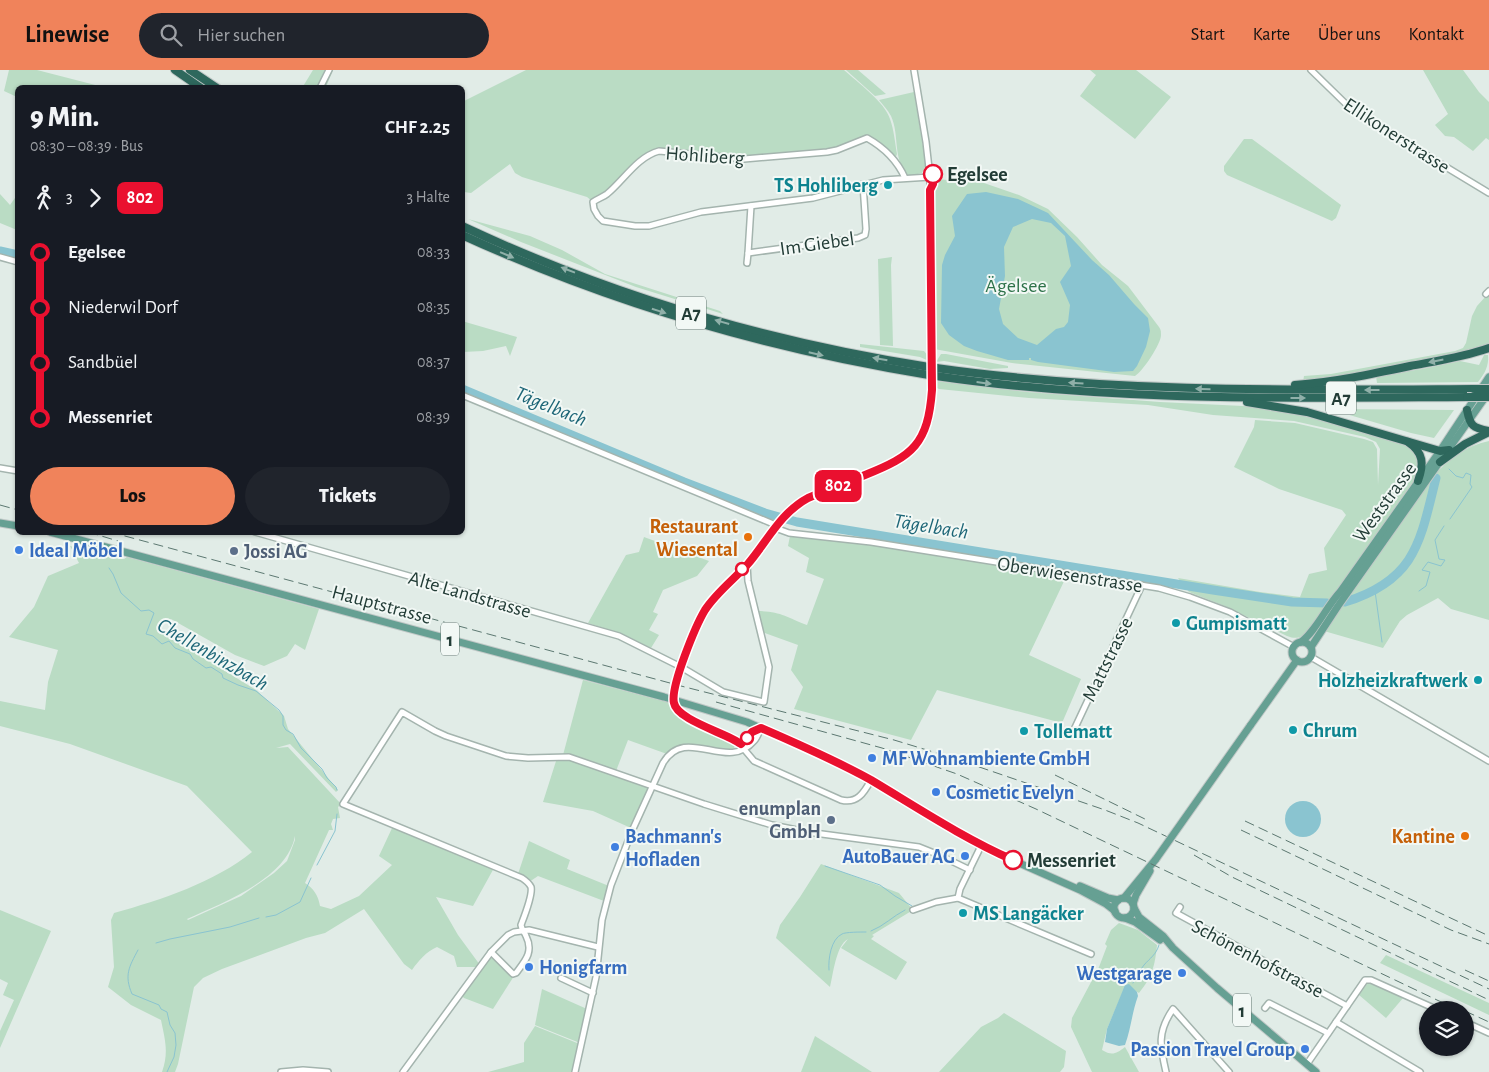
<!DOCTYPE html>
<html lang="de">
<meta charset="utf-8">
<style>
:root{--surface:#171b24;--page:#20242c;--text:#f1f3f6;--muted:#9ea1a6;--accent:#f0835b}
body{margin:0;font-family:"Alegreya Sans",sans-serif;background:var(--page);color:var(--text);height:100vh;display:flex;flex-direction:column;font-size:19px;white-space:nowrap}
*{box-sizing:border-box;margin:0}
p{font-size:16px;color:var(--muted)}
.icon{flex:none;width:28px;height:28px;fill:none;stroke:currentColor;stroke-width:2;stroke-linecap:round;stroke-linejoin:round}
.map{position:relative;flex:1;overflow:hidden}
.side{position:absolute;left:15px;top:15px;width:450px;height:450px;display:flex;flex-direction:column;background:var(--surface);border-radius:8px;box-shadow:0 1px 4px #0004}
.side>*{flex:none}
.badge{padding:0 10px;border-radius:8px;font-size:18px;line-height:32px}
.tools{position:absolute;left:1419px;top:931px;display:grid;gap:10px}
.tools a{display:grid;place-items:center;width:55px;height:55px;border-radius:50%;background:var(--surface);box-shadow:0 1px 4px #0004;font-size:25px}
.map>.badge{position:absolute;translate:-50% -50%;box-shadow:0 0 0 2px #fff}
.legs{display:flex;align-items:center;gap:8px;height:55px;padding:0 15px;font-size:16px}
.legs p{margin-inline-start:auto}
.overview{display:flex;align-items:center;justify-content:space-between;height:85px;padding:0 15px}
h1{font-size:28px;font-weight:800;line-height:38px}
.button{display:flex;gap:10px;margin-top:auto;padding:10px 15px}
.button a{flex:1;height:58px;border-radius:30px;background:var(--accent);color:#111;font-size:20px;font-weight:800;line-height:58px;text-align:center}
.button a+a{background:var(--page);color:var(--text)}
ul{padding:0 15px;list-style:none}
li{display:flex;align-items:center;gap:18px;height:55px;font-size:19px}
li i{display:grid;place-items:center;width:8px;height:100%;margin:0 6px;background:currentColor}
li i::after{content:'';width:12px;height:12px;margin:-6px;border:4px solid;border-radius:50%;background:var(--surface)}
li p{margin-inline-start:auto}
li:first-child i{background:linear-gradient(#0000 50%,currentColor 0)}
li:last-child i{background:linear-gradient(currentColor 50%,#0000 0)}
header{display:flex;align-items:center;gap:30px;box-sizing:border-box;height:70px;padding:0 25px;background:var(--accent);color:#111}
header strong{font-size:24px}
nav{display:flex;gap:28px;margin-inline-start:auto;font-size:18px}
.search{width:350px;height:45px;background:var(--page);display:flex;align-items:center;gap:12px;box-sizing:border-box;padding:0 18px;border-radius:28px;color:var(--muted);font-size:19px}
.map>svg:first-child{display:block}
</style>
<header>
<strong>Linewise</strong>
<div class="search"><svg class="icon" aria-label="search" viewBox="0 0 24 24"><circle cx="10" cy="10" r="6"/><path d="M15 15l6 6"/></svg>Hier suchen</div>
<nav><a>Start</a><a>Karte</a><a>Über uns</a><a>Kontakt</a></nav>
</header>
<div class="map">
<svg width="1489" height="1002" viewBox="0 0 1489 1002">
<rect width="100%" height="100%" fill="#e1ece7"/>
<g fill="#badcc4" fill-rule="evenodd">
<polygon points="9,0 37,0 103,17 18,18 17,27 4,21"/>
<polygon points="313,0 333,0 326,17 302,18"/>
<path d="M526,0H844C857,12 885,32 890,49C894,60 895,73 897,84L895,89L867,68L837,80L744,89L659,81L632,99L607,124L593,132L587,127L522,107L515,103L510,94L471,123L464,122L463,120L462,32Z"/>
<polygon points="846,0 858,0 886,24 875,26"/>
<polygon points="1090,0 1136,0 1171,27 1135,69 1080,26 1096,5"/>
<polygon points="1423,0 1463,0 1479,22 1489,32 1489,70 1486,68 1473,81 1454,67 1445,66 1435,55 1448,44"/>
<path d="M914,22L926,95L922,103L909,106C892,91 900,65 891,46C888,40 883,35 879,30Z"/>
<polygon points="1244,69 1252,69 1341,135 1336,148 1332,151 1227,105 1224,101 1224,96"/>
<path d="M936,109L984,113L1019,125L1048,139L1077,167L1102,195L1128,216L1159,257C1161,260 1161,261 1161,265C1161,274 1143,301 1135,306L1012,293L934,279L932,125Z"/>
<polygon points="0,124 10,135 17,125 17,160 0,153"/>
<polygon points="468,149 530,166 562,180 605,204 720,241 723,244 636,217 521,172"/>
<polygon points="892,187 891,195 893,276 880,275 878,189"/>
<polygon points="1487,225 1489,226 1489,275 1469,282 1329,309 1303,312 1304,306 1331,304 1455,281 1463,278 1466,273 1472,246 1477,236"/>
<polygon points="462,251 517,267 510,286 506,276 483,281 463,282"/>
<polygon points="860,274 924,281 928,286 929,291 920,287 860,277"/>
<polygon points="941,284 946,284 1008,296 1008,298 990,299 944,291 936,292"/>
<path d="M1484,285H1488C1489,296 1485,303 1478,312L1377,313L1376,306L1422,299L1460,291L1479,295Z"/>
<path d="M935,311L1027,322L1160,332L1264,337L1297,342L1406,374L1414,381L1420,392L1416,409L1308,562C1301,567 1297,570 1287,566L1225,536L1189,522L1178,508L1260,522L1300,527L1309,504L1327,500L1324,478L1346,445L1342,440L1279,419L1234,397L1254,357L1255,350L1295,353L1364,369L1373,372L1377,379L1378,415L1380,379L1376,372L1365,367L1294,351L1213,345L1148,335L1029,328L939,319L937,318Z"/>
<polygon points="1329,339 1454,340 1434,368 1411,363"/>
<path d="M1489,371V550L1451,539L1438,528L1407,545L1400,551L1383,578L1324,561L1432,408C1448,389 1465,376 1489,371Z"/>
<path d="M790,466L870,474L1067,505L1029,585L1081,609L1062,653L937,620L911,670L794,639L803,617L791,600L798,575L762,562L756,541C781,541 786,547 807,555L824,509L806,502L809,488L788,476Z"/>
<polygon points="644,467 709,491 697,506 663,520 653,542 658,544 649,560 659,565 651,578 621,564 588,553 626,485 639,482"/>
<path d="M70,476L124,489L127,487L319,539L305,580L295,574L287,586L264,596L235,585L171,549L157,559L256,620L284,646L288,659L338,720L336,722L290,674L276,678L288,677L341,734L338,737L340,748L333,749L331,754L333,760H329L305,813C314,819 318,825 320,836L331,839L359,826L392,795L379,786L393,756L494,798L473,836L436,827L458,865L480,895L478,897H457L454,886L437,877C426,882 419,890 412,900L404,894L364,839L325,863L306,868L222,899L203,908L194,917L178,994L175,1002H162C169,982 165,970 161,950L131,935L108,917L114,897L111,850L114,843C161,830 215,812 252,782L187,716L70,674L0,656V631L45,640L48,612L58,580L9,567L34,537L48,506L79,493ZM295,766V770L287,791L274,803L241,826L188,850L187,849C222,833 287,809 295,766Z"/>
<path d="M583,610L671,633L673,642L679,647L733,672L735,675L734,679L730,681C709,677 685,668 667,684L628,670L616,701L563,685Z"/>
<polygon points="563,687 650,717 631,758 593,741 543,732 557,688"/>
<polygon points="529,771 570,790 567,799 609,816 604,831 538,806 529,812 518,804"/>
<path d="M821,794L899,823L913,840L872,865L874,866L871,869L907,892L896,910L841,878L848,869C836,875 833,905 830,917L776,868L780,855L800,827Z"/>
<polygon points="0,840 51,861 0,978 0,961 14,930 3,925 8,913 0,909"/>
<path d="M1119,853L1138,860L1157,875C1155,896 1152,907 1139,923L1127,916L1124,919L1107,959L1102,980C1112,986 1116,984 1125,977L1139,1002H1092L1071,957L1072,948L1099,897L1107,876L1105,874L1111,860Z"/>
<polygon points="491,884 514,906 493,939 464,928 461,925"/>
<polygon points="1386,885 1489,933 1489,945 1380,893"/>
<polygon points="1367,914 1371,914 1403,928 1386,948 1359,925"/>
<polygon points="542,919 587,939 580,973 535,955"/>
<polygon points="1004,943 1066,981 1064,997 1060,1002 939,1002 981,957 998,948"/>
<polygon points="535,956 582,975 575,1002 488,1002 524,992 524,973"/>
<polygon points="815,966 872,1002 801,1002"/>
</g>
<g fill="#8ac4d0" fill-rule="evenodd">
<path d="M986,122L1018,129L1048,143L1092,190L1109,205L1134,234L1148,248L1150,261L1146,277L1137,296L1133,301L1114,302L1038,292L1031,290V288H1029V290H1008L977,281L964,276L949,265L941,253L942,195L945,185L955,166L952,146L967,124ZM1032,149L1051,153L1065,166L1071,196L1060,212L1070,235L1068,252L1064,257L1056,259L1037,275L1018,268L1003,254L999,239L1005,206L1004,177L1013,157Z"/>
<circle cx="1303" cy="749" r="18"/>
<path d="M1129,914L1137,922L1138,926C1132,942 1131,959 1125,975L1119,976L1105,972L1107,959L1125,915Z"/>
</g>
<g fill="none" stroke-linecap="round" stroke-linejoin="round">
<g stroke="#8ac4d0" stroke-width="1">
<polyline points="1449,399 1456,406 1463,408 1466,403 1471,405 1470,414 1472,417 1450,449"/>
<polyline points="109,498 113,504 121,523 141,541 149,540 154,543 146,564 153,566 162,574 169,571 175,578 190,584 193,589 206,598 211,597 222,604 223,608 238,615 256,621 279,640 283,646 283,655 286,660 293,664 301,678 322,699 327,708 336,717 337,720"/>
<polyline points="1375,521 1382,572"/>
<polyline points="1419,521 1426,516 1430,502 1422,500 1428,492 1441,496 1445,490 1439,489 1435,470 1444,456"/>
<polyline points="317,795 335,761 337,744"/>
<polyline points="825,796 880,815 895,826 912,836"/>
<polyline points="266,847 276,845 300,832 311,808"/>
<path d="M871,861C884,856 893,846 905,840"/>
<polyline points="156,873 170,869 230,857 259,848"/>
<path d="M138,880C129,897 124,905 132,924L159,935L161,939L167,942L170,955L175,963L176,975L174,987L167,1002"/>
<path d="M829,900C828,889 831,869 842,864C845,862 861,862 866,862"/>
<path d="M1133,913C1136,907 1140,900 1144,895C1150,888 1156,885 1159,875"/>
</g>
<g stroke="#8ac4d0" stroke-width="9">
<polyline points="0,181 18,185"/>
<polyline points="462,319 684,412 765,443 797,452 1213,520 1292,532 1327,533"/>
<path d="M1345,532C1416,510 1420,472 1436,408"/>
</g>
<polyline stroke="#bbc9c4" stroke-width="5" stroke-dasharray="5 2.5" stroke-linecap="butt" points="674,631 676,613"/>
<g stroke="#a4b4ae" stroke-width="8">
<g id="minor">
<polyline points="1311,0 1347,35 1360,45 1489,123"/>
<polyline points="320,18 329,0"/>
<path d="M905,108C897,90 883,77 867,68L837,80L827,82L744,89L659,81C637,87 624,110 607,124C603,127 597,129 593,132L594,139L598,146L603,151L635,156H649L701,142L813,128L883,110L930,107"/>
<polyline points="751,136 748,183 858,168 865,165 866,159 863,114"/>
<polyline points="0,187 18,192"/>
<polyline points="747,193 748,183"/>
<polyline points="1486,224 1489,221"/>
<polyline points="462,325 771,453 778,459 789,463 871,472 1159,518 1190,527 1230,542 1294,577"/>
<polyline points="0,398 18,401"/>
<polyline points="255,462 619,566 681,597 723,622 764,632 769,597 748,511 747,495"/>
<polyline points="1311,587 1489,691"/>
<path d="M676,613C683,588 696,552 711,532C724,515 741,503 753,487C770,466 784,441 808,428L888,396L905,386L915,376L922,365L929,350L932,320L930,107L926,72L914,0"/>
<path d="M674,634L677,640L683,645L738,672L754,691L841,730C857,734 864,723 871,710"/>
<polyline points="1072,664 1142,515"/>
<polyline points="981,776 960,819 958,828 1091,884"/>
<polyline points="1180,837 1176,843 1347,936"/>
<polyline points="913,840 936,832 958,828"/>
<path d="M491,882L513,904L516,903C525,891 534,882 526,866C524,861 522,861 521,855C524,847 533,825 531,817C529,813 525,810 522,808L343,734L402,642L435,661L446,666L506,686L528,688L569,687L704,734L772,755L807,762L919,777L939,785L970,800"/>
<polyline points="561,908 593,923"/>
<polyline points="1265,938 1269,933 1328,963"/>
<polyline points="1336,952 1420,1002"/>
<polyline points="1465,952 1489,963"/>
<polyline points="1307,994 1365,910 1371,910 1438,940"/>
<polyline points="281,1002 303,1000 328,1002"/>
<polyline points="403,1002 491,882 508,865 514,862 529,860 598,877"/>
<path d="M575,1002L596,907L602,850L611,815L632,761L663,693C686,654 727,703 754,671C757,668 759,662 761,658"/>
<path d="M1166,1002C1160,976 1157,962 1173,939L1229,1002"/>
</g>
</g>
<g stroke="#c1c8c7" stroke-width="9">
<g id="major">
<polyline points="0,453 18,456"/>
<polyline points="50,462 664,627 747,652 826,687 871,710 981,776 1080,820 1106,834 1115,841"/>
<path d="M1301,572C1316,561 1326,537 1340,522L1440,381L1489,307"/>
<circle cx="1302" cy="582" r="10"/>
<polyline points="1311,577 1338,536 1489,322"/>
<polyline points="1250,656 1297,590"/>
<polyline points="1080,816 1108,828 1118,830"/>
<polyline points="1124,828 1156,789"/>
<circle cx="1124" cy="838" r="10"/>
<polyline points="1133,834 1136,825 1150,801"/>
<polyline points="1134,838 1139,847 1163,866 1173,878 1217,918 1316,1002"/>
<polyline points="1125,848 1135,852 1160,870"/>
</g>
</g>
<g stroke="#c1c8c7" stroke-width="10">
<g id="highway">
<polyline points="175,0 201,18"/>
<polyline points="190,0 217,18"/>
<path d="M462,156C610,225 768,272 929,297"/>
<path d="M462,165C611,233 768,279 929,305"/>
<path d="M936,298C1114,323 1294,320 1474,319"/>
<path d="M936,306C1112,332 1290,328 1467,327"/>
<path d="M1295,315C1334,312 1372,304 1410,296C1436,291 1464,287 1489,278"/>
<polyline points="1247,332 1307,342 1440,381 1449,380"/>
<path d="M1467,340C1470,356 1473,358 1489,361"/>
<path d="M1408,372C1424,383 1424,394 1418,411"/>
<polyline points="1440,392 1465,374 1489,362"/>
</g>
</g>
<use href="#minor" stroke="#fff" stroke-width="5"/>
<use href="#major" stroke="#66a093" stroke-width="7"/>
<use href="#highway" stroke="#2e685d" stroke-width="8"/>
<g stroke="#5c7871" stroke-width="1" stroke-dasharray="10 5" stroke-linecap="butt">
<polyline points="0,435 18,440"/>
<polyline points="88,462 118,471"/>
<polyline points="110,462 681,616 894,670 950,687 1105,740 1138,753 1489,919"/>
<polyline points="716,632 882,678 957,704 1036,739 1458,940"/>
<polyline points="1055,705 1149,751"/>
<polyline points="1245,751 1404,826"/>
<polyline points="1241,760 1451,860 1489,874"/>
<polyline points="1194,785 1232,807 1489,930"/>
<polyline points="1408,828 1489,866"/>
<polyline points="1465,900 1489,911"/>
<polyline points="1465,941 1489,952"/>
</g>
<g stroke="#c1c8c7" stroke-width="9" stroke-linecap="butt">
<polyline id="major-bridge" points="1156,789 1250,656"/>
</g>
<g stroke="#c1c8c7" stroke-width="10" stroke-linecap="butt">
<g id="highway-bridge">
<polyline points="929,297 936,298"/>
<polyline points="929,305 936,306"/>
<polyline points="1474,319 1489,319"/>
<polyline points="1467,327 1489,327"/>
</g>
</g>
<use href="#major-bridge" stroke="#66a093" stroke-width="7"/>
<use href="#highway-bridge" stroke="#2e685d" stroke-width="8"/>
</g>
<defs><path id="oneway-solid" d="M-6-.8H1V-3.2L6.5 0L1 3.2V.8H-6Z" transform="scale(1.25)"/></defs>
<g fill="#90b0a9">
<use href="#oneway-solid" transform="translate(507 185) rotate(23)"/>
<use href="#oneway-solid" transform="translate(568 200) rotate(-159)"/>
<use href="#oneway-solid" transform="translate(659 241) rotate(18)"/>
<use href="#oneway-solid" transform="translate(722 252) rotate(-164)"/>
<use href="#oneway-solid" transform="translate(816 284) rotate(13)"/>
<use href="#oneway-solid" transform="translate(880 289) rotate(-170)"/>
<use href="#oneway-solid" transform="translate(1436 291) rotate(169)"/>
<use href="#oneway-solid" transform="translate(984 313) rotate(7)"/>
<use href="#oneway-solid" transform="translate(1076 313) rotate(-176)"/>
<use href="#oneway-solid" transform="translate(1203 319) rotate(-179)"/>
<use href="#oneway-solid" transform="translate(1372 320) rotate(180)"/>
<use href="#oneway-solid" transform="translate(1298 328)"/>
</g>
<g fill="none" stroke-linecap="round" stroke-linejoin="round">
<g stroke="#fff" stroke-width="11">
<path id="line-1" d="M933,104V114L930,120L932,320C928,374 913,386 865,405C846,413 827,420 808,428C780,443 767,472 747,495C733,510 716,523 705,540C696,555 670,617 674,633C677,650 726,663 741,674L752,662L761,658C798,674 835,690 871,710C918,738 963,768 1013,790"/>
</g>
<use href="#line-1" stroke="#ea102f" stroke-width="8"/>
</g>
<g fill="#fff" stroke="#ea102f" stroke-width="2.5">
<circle cx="933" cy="104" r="9"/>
<circle cx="742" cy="499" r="6"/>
<circle cx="747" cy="668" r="6"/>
<circle cx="1013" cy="790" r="9"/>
</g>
<g fill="#0f9aa8" stroke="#f2f8f5" stroke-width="2">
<circle cx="888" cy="115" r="5"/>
<circle cx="1176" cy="553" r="5"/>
<circle cx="1478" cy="610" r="5"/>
<circle cx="1293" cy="660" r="5"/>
<circle cx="1024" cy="661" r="5"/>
<circle cx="963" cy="843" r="5"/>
</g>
<g fill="#e8710a" stroke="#f2f8f5" stroke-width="2">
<circle cx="748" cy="467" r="5"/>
<circle cx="1465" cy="766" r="5"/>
</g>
<g fill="#3f7fe0" stroke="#f2f8f5" stroke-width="2">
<circle cx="19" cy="480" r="5"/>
<circle cx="872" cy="688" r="5"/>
<circle cx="936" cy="722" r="5"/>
<circle cx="615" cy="777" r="5"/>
<circle cx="965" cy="786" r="5"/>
<circle cx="529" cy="897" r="5"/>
<circle cx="1182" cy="903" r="5"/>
<circle cx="1305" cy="979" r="5"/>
</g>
<g fill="#5c6f8a" stroke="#f2f8f5" stroke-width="2">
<circle cx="234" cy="481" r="5"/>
<circle cx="831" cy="750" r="5"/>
</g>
<g text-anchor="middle" stroke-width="4" stroke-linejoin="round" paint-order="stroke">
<g fill="#f2f8f5" stroke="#60746f" stroke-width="1">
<rect x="676" y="226.5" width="30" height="33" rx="4"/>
<rect x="1326" y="311.5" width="30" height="33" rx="4"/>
<rect x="441" y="552.5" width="18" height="33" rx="4"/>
<rect x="1233" y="923.5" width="18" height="33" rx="4"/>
</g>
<g font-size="19" font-weight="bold" fill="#223c36">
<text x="691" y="250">A7</text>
<text x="1341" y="335">A7</text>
<text x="450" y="576">1</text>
<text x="1242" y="947">1</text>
</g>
<g font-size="20" fill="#223c36" stroke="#f2f8f5">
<text transform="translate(1397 65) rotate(33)" y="7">Ellikonerstrasse</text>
<text transform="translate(705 85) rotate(4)" y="7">Hohliberg</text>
<text transform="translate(817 173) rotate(-8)" y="7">Im Giebel</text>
<text transform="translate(1384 432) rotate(-54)" y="7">Weststrasse</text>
<text transform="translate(1070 504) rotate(9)" y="7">Oberwiesenstrasse</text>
<text transform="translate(470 524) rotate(16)" y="7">Alte Landstrasse</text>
<text transform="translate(382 534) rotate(15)" y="7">Hauptstrasse</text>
<text transform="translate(1107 589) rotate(-64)" y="7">Mattstrasse</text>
<text transform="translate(1258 888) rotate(28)" y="7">Schönenhofstrasse</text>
</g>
<g font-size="20" font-weight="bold" fill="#223c36" stroke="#f2f8f5" text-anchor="start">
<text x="947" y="111">Egelsee</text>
<text x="1027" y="797">Messenriet</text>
</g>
<g font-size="20" font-weight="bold" fill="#0d838f" stroke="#f2f8f5" text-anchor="start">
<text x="878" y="122" text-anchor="end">TS Hohliberg</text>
<text x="1186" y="560">Gumpismatt</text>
<text x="1468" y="617" text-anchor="end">Holzheizkraftwerk</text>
<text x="1303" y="667">Chrum</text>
<text x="1034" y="668">Tollematt</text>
<text x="973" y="850">MS Langäcker</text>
</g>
<g font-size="20" fill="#2d7249" stroke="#f2f8f5">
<text x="1016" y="222">Ägelsee</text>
</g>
<g font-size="20" font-weight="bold" fill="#c56008" stroke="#f2f8f5" text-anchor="end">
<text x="738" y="463">Restaurant<tspan x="738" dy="23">Wiesental</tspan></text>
<text x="1455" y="773">Kantine</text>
</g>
<g font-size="20" font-weight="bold" fill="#366cbe" stroke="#f2f8f5" text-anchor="start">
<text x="29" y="487">Ideal Möbel</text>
<text x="882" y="695">MF Wohnambiente GmbH</text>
<text x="946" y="729">Cosmetic Evelyn</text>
<text x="625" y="773">Bachmann's<tspan x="625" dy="23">Hofladen</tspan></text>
<text x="955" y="793" text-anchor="end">AutoBauer AG</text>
<text x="539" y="904">Honigfarm</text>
<text x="1172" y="910" text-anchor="end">Westgarage</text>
<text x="1295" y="986" text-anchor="end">Passion Travel Group</text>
</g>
<g font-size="20" font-weight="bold" fill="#4e5e75" stroke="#f2f8f5" text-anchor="start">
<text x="244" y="488">Jossi AG</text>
<text x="821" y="745" text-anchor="end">enumplan<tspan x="821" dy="23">GmbH</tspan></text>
</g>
<g font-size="21" font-style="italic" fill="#1d6677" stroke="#f2f8f5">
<text transform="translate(551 336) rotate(22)" y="7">Tägelbach</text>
<text transform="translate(931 456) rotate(9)" y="7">Tägelbach</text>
<text transform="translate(213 584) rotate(30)" y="7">Chellenbinzbach</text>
</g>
</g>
</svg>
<div class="tools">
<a><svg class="icon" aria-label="layers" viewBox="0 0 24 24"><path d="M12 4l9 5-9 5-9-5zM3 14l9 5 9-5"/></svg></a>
</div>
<b class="badge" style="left:838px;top:416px;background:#ea102f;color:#fff">802</b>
<section class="side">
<div class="overview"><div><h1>9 Min.</h1><p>08:30 – 08:39 · Bus</p></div><b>CHF 2.25</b></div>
<div class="legs"><svg class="icon" aria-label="walk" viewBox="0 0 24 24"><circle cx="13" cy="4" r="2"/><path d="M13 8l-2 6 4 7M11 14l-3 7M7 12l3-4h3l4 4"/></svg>3<svg class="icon" aria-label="forward" viewBox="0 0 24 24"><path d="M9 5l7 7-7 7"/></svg><b class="badge" style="background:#ea102f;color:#fff">802</b><p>3 Halte</p></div>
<ul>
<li><i style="color:#ea102f"></i><b>Egelsee</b><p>08:33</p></li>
<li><i style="color:#ea102f"></i><span>Niederwil Dorf</span><p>08:35</p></li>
<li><i style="color:#ea102f"></i><span>Sandbüel</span><p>08:37</p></li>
<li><i style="color:#ea102f"></i><b>Messenriet</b><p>08:39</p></li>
</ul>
<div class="button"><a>Los</a><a>Tickets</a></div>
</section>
</div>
